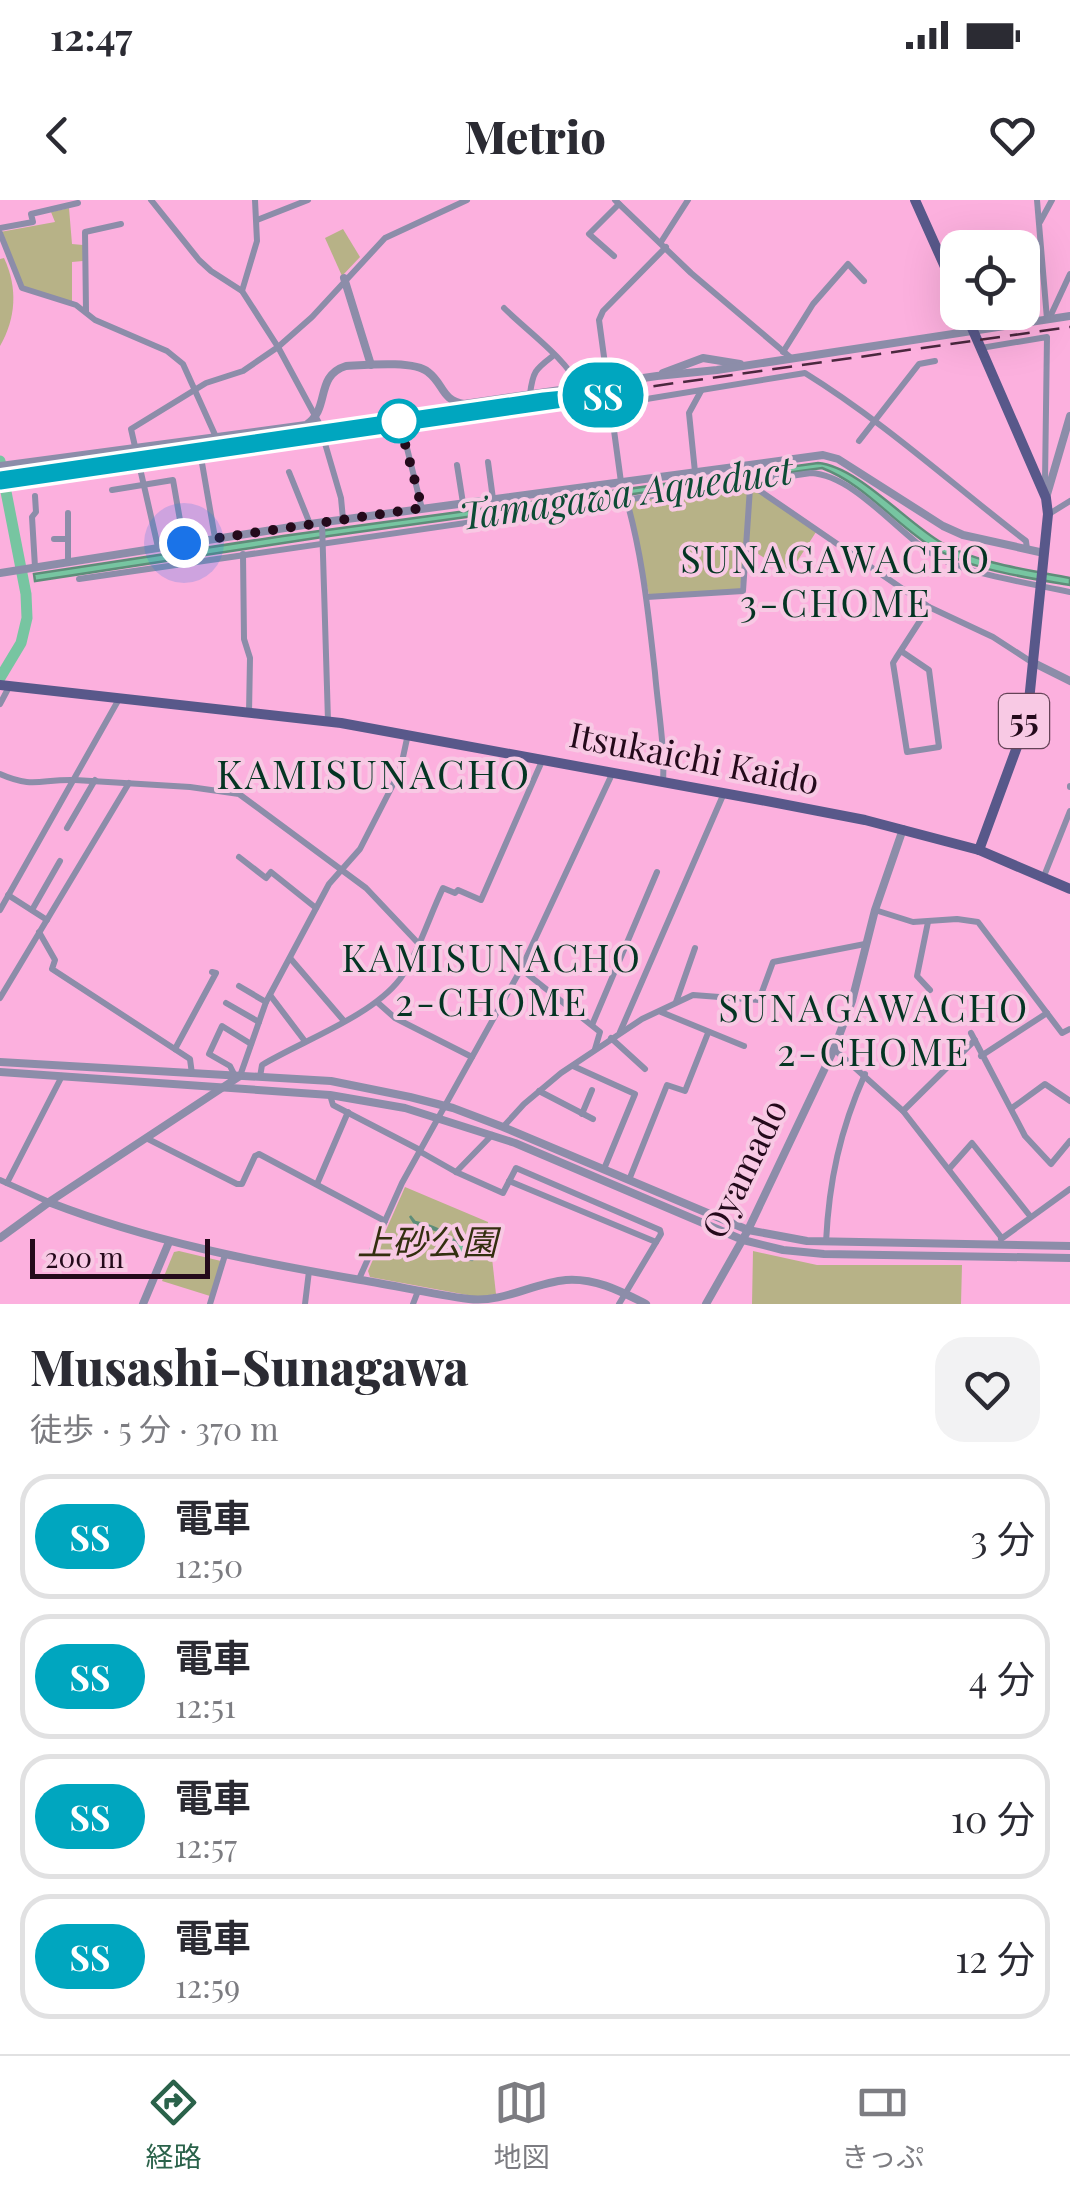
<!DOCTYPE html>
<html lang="ja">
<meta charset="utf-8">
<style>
:root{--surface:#fff;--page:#f2f2f3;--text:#2b2b33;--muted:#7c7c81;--line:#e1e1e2;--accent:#2a624a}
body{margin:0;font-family:"Playfair Display","Noto Sans JP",serif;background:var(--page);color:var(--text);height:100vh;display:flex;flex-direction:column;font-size:38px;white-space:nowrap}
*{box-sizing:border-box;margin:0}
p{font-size:32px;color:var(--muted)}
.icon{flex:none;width:55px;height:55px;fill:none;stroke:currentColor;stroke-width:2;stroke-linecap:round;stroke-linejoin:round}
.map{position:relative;height:1104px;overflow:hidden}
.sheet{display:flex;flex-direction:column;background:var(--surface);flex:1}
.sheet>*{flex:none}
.badge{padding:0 20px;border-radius:32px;font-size:35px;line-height:65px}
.controls{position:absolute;left:940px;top:30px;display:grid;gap:20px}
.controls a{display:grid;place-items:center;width:100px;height:100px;border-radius:20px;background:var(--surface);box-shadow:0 10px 40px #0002;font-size:50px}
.scale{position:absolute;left:30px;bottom:25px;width:180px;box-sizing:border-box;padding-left:10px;border:5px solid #240a1b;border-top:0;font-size:28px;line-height:35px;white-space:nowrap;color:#240a1b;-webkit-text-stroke:8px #f8c9e4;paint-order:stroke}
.you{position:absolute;width:50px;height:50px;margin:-25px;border:8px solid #fff;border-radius:50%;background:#1a73e8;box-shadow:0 0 0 15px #1a73e833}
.map>.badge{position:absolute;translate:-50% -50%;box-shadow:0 0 0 5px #fff}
.round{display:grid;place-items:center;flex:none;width:105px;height:105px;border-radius:30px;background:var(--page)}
.head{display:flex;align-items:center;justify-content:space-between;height:170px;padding:0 30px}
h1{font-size:48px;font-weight:800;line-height:75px}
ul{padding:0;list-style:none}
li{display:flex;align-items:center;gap:30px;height:125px;margin:0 20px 15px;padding:0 10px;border:5px solid var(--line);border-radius:30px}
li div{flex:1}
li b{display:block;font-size:38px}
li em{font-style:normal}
li .badge{min-width:110px;font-weight:700;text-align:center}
.status{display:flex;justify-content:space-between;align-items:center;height:70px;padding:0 50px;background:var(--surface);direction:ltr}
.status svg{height:28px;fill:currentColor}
header{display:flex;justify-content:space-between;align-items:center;height:130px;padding:0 30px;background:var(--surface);font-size:45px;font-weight:800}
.dock{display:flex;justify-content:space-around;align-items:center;height:140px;border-top:2px solid var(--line);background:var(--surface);font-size:28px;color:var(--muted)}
.dock a{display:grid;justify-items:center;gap:5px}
.dock .active{color:var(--accent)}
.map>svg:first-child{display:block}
</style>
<div class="status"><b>12:47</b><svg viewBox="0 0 49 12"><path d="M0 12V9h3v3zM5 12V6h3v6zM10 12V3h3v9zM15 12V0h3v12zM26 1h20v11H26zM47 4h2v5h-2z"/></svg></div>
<header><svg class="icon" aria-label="back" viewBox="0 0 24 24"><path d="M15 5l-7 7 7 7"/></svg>Metrio<svg class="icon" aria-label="heart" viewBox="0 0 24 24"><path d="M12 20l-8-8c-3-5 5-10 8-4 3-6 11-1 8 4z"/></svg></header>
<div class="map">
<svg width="1070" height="1104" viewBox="0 0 1070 1104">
<rect width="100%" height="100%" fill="#fcb0de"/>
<g fill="#b7b287">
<polygon points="69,8 72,44 83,45 83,61 72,62 72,102 23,87 0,32 55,22 51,12"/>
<polygon points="343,29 360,57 342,76 325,38"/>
<path d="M4,58C18,88 16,118 0,146V59Z"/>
<polygon points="746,284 816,332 789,374 746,346 740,389 649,395 628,299"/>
<polygon points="405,987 488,1022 496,1094 478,1097 370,1077 368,1071"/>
<polygon points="179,1051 221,1061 210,1096 162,1081 174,1052"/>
<polygon points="753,1051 817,1065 962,1065 961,1104 752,1104"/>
</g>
<g fill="#77c5a1" stroke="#5e8d79" stroke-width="2.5">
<path d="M818,263C857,266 907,323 942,343C979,364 1029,370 1070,378V385C1024,377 969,370 929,345C892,321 864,284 822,268L329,336L35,381L34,374L283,336Z"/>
<path d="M410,1016L415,1022C434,1026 442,1030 457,1043L460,1039L466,1040L463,1045L469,1053L479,1052L482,1048L484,1051L472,1060L461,1058L443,1032L415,1024Z"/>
</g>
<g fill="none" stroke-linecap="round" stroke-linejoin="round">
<polyline stroke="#77c5a1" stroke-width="11" points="0,261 26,394 27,418 21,443 0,478"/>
<g stroke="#8c8da9" stroke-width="6">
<polyline points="151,0 199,60 211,71 242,91 278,147 319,223 341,298 343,319"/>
<polyline points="615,0 691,73 790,157"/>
<polyline points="1037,0 1047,119"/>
<polyline points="257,20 308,0"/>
<polyline points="1040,22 1052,0"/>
<polyline points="0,28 33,22 31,14 78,3"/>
<polyline points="0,33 22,88 76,105 95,120 167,151 183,164 216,237"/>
<polyline points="661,42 688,0"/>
<polyline points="614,56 589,34 619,4"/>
<polyline points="1022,63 1041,63"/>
<polyline points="242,91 257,41 255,0"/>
<path d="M504,108C527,131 567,159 579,187"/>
<polyline points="86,111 85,32 121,24"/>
<polyline points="1049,119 1070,74"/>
<polyline points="981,148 1047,137 1045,281 1041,286"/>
<polyline points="783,152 813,104 848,64 864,81"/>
<path d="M530,194C533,170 536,169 554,155"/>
<path d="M610,205L805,173C884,222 952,284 1026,341L1027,349"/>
<polyline points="404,236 422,309"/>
<polyline points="859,241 919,164 935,161"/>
<polyline points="488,262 493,299"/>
<polyline points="202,263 215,338"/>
<polyline points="457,265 463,303"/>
<polyline points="289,272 310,324"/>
<polyline points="695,272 689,213 701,191"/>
<polyline points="747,282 929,407 993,437 1033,463"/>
<polyline points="112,290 173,280 184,343"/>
<polyline points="35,296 36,312 32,317 35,367"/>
<polyline points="68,313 68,362"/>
<polyline points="1049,314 1070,301"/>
<polyline points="322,322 328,521"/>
<polyline points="54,339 68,339"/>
<polyline points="158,347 131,229 206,183 243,171 278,147 312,117 385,38 467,0"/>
<polyline points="243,354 244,439 250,458 249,513"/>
<path d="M79,379L811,273C858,276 901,339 941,359C974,375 1033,384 1070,392"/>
<polyline points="647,397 743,391 750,288"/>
<polyline points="901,451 929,470 939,547 907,552 893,463 896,458 929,407"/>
<polyline points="0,504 9,487"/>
<path d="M0,574C34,589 40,579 75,580L190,587L239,594L366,688L418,743"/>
<path d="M663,582C665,546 658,509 655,473C648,409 641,342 621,282L599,120L603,111L666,47"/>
<polyline points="1070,586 1070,587"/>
<polyline points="67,628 95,580"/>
<polyline points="239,657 266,678 271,672 316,708"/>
<polyline points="1044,676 1070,611"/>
<polyline points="8,695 47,720"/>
<polyline points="0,710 119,499"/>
<polyline points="32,710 60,661"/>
<polyline points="875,710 913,722 957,719 978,722 1062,833 1070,829"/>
<polyline points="928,722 917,776 930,790"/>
<polyline points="39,732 55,760 52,769 190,859 192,874"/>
<polyline points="290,758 344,821"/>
<polyline points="521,769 600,832 595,849"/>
<polyline points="239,786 266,802"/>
<polyline points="270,795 304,840"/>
<polyline points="0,798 129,583"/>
<polyline points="377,802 395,818 472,857"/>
<polyline points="676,802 695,748"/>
<polyline points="226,803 259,822"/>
<polyline points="661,812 744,846"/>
<polyline points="592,825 657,672"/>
<polyline points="620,832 724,593"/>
<polyline points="971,833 1025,936 1051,964 1070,941"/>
<polyline points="611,838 645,869"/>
<polyline points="175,849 216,773 212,772"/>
<polyline points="834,849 903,911 1001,1037"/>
<polyline points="981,856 1047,813"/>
<polyline points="573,866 635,894 604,969"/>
<polyline points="235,876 230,866 209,854 222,826 251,844"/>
<polyline points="240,876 266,802 329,684 360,649 400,571 408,534"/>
<path d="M260,877L262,865C302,841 372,816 400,779C418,754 429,717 443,688L455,693L458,690L481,700L542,561"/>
<polyline points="539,891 593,919"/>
<polyline points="330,895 333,905 420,950"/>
<polyline points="1012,908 1045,884 1070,901"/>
<polyline points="903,911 975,840"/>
<polyline points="582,914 592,890"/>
<polyline points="503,927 524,904 561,873 642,819 693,795 759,800 773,762 865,744"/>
<polyline points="146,938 237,984 242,984 255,956 259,954 385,1021"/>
<polyline points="419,951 456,972 503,993 516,968 660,1030 661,1034 619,1104"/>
<polyline points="949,969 972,943 1030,1016"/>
<polyline points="456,972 492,935"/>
<polyline points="0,980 49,1002"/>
<polyline points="629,980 667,885 685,891 708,833"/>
<polyline points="509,981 656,1042"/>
<polyline points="7,983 62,876"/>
<polyline points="317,984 348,912"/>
<polyline points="1001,1039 1070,989"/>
<path d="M826,1042C829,981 840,930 865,874"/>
<polyline points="359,1079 402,983 521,769 613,572"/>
<polyline points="210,1104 225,1055"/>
<polyline points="305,1104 309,1071"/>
<polyline points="413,1104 418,1091"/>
</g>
<g stroke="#8c8da9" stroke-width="8">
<polyline points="344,78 371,165"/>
<polyline points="663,173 703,158 740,164"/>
<path d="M0,266L306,225C331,209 314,176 346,166C365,165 414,160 428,172C444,184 441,200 464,204L657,176L717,170L1070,116"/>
<polyline points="1046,298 1070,216"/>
<polyline points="0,373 310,324 823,255 838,259 943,326 963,335 1044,353"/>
<polyline points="1034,463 1070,481"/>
<polyline points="0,862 331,881 410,897 453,908 503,927 748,1030 807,1041 1070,1046"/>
<polyline points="0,872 330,895 405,908 515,943 743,1040 783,1050 824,1054 1070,1058"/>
<path d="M51,1003C150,1041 251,1061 355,1079C393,1085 431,1094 469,1099C503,1103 533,1083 566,1080C596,1078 620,1091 646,1104"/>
<polyline points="0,1038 52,1000 240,876"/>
<polyline points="143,1104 169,1042"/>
<polyline points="706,1104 748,1030 834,849 852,801 875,710 903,629"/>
</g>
<g stroke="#58588a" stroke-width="10">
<polyline points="915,0 958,96"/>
<polyline points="965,112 1046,298 1048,314 1029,501 1021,536 979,650"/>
<polyline points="0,485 341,523 761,600 865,620 979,650 1070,689"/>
</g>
<polyline stroke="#4b283f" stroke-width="2.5" stroke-dasharray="20 10" stroke-linecap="butt" points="0,279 1070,127"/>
</g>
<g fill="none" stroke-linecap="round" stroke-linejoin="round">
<g stroke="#fff" stroke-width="22">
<polyline id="line" points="0,279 544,200 604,194 0,282"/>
</g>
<use href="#line" stroke="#00a6bf" stroke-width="15"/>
<polyline stroke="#240a1b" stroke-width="10" stroke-dasharray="0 18" points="184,343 422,308 399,221"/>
</g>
<circle fill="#fff" stroke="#00a6bf" stroke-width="5" cx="399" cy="221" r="20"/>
<g text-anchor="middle" stroke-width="8" stroke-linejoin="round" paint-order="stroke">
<rect fill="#f8c9e4" stroke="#644357" stroke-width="2.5" x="999" y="494" width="50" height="54" rx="8"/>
<g font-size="32" font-weight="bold" fill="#240a1b">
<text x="1024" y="532">55</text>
</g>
<g font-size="35" fill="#240a1b" stroke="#f8c9e4">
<text transform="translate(694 559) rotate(11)" y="12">Itsukaichi Kaido</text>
<text transform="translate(745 969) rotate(-64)" y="12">Oyamado</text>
</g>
<g font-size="35" font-style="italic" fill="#332f0f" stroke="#f8c9e4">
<text x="427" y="1055">上砂公園</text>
</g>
<g font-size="38" font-style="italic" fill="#0d4c35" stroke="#f8c9e4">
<text transform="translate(626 294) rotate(-8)" y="13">Tamagawa Aqueduct</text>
</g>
<g font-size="38" letter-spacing="2.5" fill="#043523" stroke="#f8c9e4">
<text x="836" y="373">SUNAGAWACHO<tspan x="836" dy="44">3-CHOME</tspan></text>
<text x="492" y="772">KAMISUNACHO<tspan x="492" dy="44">2-CHOME</tspan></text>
<text x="874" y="822">SUNAGAWACHO<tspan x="874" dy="44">2-CHOME</tspan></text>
</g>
<g font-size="40" letter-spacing="2.5" fill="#043523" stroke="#f8c9e4">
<text x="374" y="589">KAMISUNACHO</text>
</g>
</g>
</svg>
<div class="controls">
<a><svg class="icon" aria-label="locate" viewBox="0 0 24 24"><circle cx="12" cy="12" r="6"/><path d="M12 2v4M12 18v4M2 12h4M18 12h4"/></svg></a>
</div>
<div class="scale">200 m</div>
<div class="you" style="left:184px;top:343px"></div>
<b class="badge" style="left:603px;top:195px;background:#00a6bf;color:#fff">SS</b>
</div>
<section class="sheet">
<div class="head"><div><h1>Musashi-Sunagawa</h1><p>徒歩 · 5 分 · 370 m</p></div><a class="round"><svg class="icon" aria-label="heart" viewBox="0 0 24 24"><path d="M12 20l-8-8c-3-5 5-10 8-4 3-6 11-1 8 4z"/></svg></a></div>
<ul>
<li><span class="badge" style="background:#00a6bf;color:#fff">SS</span><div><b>電車</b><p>12:50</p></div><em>3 分</em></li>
<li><span class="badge" style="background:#00a6bf;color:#fff">SS</span><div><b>電車</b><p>12:51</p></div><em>4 分</em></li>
<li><span class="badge" style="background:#00a6bf;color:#fff">SS</span><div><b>電車</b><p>12:57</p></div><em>10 分</em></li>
<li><span class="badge" style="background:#00a6bf;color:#fff">SS</span><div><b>電車</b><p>12:59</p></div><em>12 分</em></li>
</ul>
</section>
<nav class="dock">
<a class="active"><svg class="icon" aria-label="directions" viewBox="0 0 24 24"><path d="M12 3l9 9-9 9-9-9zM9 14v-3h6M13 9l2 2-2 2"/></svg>経路</a>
<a><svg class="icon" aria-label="map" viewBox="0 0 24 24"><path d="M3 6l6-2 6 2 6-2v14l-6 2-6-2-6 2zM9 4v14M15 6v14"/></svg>地図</a>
<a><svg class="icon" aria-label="tickets" viewBox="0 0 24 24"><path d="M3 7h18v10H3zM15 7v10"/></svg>きっぷ</a>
</nav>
